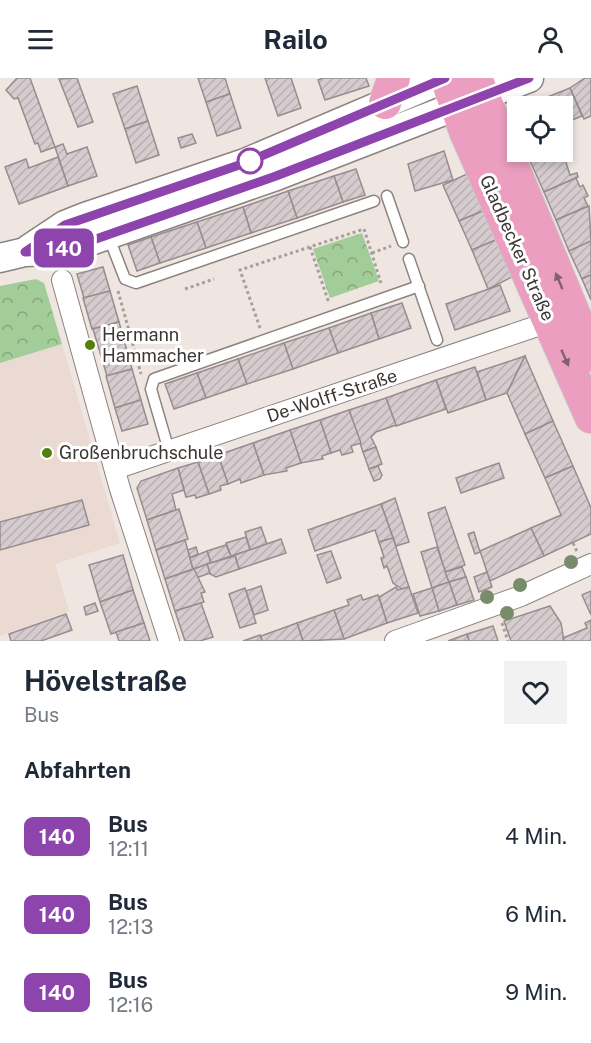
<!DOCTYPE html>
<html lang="de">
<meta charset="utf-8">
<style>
:root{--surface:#fff;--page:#f2f2f3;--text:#1f2937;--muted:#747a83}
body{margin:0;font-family:"Public Sans",sans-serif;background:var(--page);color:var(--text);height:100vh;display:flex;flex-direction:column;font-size:22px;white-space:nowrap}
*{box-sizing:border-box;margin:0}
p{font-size:20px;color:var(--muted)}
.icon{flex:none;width:33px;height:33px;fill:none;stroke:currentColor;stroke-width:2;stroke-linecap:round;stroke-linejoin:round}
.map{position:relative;height:563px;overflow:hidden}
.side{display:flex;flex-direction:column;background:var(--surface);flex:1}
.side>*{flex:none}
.badge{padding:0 12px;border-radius:9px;font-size:21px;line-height:39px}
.fabs{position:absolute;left:507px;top:18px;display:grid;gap:12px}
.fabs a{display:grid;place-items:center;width:66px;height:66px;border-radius:0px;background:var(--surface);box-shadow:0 3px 9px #0003;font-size:30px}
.map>.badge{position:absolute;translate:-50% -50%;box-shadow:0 0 0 3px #fff}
h2{padding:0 24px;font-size:22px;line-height:54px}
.round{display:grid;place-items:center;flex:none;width:63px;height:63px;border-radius:0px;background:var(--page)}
.overview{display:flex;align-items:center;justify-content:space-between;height:102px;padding:0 24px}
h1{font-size:28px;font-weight:700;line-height:45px}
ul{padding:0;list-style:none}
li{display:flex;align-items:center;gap:18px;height:78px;padding:0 24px}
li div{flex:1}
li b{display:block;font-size:22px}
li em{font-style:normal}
li .badge{min-width:66px;font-weight:700;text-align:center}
header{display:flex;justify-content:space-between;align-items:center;height:78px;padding:0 24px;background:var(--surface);font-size:27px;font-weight:700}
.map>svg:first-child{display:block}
</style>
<header><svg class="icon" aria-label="menu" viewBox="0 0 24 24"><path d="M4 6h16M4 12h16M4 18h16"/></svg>Railo<svg class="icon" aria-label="person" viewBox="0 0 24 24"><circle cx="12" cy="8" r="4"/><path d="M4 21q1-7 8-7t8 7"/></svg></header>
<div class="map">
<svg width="591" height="563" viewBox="0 0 591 563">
<defs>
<pattern id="park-crowns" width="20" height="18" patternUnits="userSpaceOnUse" patternTransform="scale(1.5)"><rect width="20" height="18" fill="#a2cc98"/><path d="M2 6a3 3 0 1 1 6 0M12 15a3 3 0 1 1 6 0" fill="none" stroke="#85a67d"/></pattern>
<pattern id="building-hatch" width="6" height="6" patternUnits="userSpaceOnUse" patternTransform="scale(1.5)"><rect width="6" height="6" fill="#d6cccf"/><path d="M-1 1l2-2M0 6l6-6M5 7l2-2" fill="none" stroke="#b9b0b2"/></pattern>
</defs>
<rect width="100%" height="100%" fill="#efe6e1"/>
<polygon fill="#ebdad1" points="62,266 120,465 55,486 69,533 0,558 0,285"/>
<g fill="url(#park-crowns)">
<polygon points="362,155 379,203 330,220 313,171"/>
<polygon points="36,201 44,205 62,266 0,285 0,208"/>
</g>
<g fill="url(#building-hatch)" stroke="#978d90" stroke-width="1.5">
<polygon points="17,0 30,0 55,69 41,74 38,65 35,66 18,20 14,21 6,12"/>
<polygon points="77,0 93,44 78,49 59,1"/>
<polygon points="198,0 225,0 230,16 206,24"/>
<polygon points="265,0 291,0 301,30 278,38"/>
<polygon points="323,0 366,0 369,8 325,22 318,2"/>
<polygon points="585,0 591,0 591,38 584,41 570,10"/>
<polygon points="137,8 148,43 125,51 113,16"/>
<polygon points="570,10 582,38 562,46 562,28 525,28"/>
<polygon points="230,16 241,50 217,58 206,24"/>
<polygon points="148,43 159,77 136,85 125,51"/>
<polygon points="192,56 196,65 181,70 178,60"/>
<polygon points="63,66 67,76 87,69 97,98 68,108 55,69"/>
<polygon points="562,72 570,97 577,95 578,99 544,114 527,76"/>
<polygon points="444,73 453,102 415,113 408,86"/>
<polygon points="58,79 68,108 19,126 5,89 26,81 29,90"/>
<polygon points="356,91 365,117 343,124 334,98"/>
<polygon points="469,95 485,132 459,143 443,107"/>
<polygon points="334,98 343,124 297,140 288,113"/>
<polygon points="576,100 580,109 583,107 588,118 584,120 588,128 556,142 544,114"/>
<polygon points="288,113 297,140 251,155 243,129"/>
<polygon points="589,128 591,163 569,173 556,142"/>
<polygon points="243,129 251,155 206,170 197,144"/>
<polygon points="485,132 498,161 472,172 459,143"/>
<polygon points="197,144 206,170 160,185 151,159"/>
<polygon points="151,159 160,185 137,193 128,167"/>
<polygon points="498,161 514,198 488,211 472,172"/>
<polygon points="591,163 591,197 582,201 569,173"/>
<polygon points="103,189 110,213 84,220 77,196"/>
<polygon points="591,197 591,222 582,201"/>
<polygon points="500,207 510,233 455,252 446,226"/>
<polygon points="110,213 119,244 92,251 83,220"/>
<polygon points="402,225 411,250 379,261 371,235"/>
<polygon points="371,235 379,261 338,275 329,250"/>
<polygon points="119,244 132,291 107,298 93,251"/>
<polygon points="329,250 338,275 293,291 284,265"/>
<polygon points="284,265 293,291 247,306 238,281"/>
<polygon points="525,278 507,315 486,322 477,294"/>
<polygon points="525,278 553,343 525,356 507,315"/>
<polygon points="238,281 247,306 206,320 197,295"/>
<polygon points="475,289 486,322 448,335 436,302"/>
<polygon points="132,291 141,322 115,330 106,298"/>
<polygon points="197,295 206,320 174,331 165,306"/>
<polygon points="436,302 446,331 396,348 386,320"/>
<polygon points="386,320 396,347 376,354 371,359 376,369 363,374 349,332"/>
<polygon points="141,322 148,346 122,353 115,330"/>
<polygon points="349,332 361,365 351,368 353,374 342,377 340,372 331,375 320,342"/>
<polygon points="320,342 331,375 322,378 323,381 301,385 290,352"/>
<polygon points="553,343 573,388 545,400 525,356"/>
<polygon points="290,352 301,385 286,390 287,393 264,397 253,365"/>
<polygon points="253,365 264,397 241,405 240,401 228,406 218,377"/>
<polygon points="376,369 382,386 369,391 363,374"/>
<polygon points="218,377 228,406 220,408 221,412 209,416 198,384"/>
<polygon points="198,384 209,416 196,420 195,417 186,419 178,390"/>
<polygon points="499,385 504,400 461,415 456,400"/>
<polygon points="378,388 382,397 380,401 374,403 369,391"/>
<polygon points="573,388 591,430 591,456 544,478 531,450 561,437 545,400"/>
<polygon points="178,390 184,412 172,416 176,432 147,442 137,410 141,403"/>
<polygon points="395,420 409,464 396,468 381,426"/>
<polygon points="82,422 89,447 0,472 0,444"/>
<polygon points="381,426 393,460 379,464 375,452 315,473 308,452"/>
<polygon points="445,429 465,487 445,494 428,435"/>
<polygon points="179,431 188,461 156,472 147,442"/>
<polygon points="261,449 267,466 250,472 245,454"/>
<polygon points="531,450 544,478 490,503 480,473"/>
<polygon points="474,454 480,474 475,476 468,456"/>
<polygon points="246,459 250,472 231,478 226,465"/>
<polygon points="393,460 409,509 402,511 393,505 387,488 384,490 381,480 384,479 379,464"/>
<polygon points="281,461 286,475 239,491 235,477"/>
<polygon points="185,462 193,491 165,501 156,472"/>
<polygon points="226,467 231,478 211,485 207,473"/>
<polygon points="196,469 198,476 190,480 188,472"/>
<polygon points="437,469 449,504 432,510 421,474"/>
<polygon points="207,473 211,485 193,491 190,480"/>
<polygon points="331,473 341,500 327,505 317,477"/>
<polygon points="123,477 133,512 100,524 89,487"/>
<polygon points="235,478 239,491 216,499 210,496 207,486"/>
<polygon points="207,486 210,495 196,500 194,491"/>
<polygon points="462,489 466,499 449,504 445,494"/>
<polygon points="194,491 205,514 201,515 204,524 175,533 165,501"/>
<polygon points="487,494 492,509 479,514 474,499"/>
<polygon points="466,499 474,522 457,527 449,504"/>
<polygon points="449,504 457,527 439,533 432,510"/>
<polygon points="261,508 268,532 254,537 246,513"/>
<polygon points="396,509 398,512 409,509 418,535 387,545 379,519"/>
<polygon points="245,510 256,545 240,550 229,516"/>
<polygon points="432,510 439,533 420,538 413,516"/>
<polygon points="133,512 144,545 111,556 100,524"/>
<polygon points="591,513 591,537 582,517"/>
<polygon points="361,517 363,522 378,517 387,545 344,561 334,532 349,527 347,522"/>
<polygon points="95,525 98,533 86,537 84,529"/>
<polygon points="201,525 213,559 200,563 185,563 175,533"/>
<polygon points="550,528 561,545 564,563 511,563 504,543"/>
<polygon points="334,532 344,561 303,563 297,545"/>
<polygon points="66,536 72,552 41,563 11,563 9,556"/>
<polygon points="591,542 591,563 564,563 563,560 587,550 585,545"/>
<polygon points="144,545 150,563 119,563 116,554"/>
<polygon points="297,545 303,563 262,563 261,558"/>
<polygon points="493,548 498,563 469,563 467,556"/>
<polygon points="467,556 469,563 448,563"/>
<polygon points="260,557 262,563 243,563"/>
</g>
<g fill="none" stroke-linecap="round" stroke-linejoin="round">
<g stroke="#8b837f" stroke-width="13">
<g id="service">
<polyline points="387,118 403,164"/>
<polyline points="108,157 125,201 136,205 374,123"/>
<polyline points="409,181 437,262"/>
<polyline points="169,373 151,311 154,301 419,208"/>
</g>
</g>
<g stroke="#8b837f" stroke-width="22">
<g id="minor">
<polyline points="62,202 120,411 169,563"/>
<polyline points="115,391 549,244"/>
<polyline points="395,563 521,518 591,486"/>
</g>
</g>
<g stroke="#8b837f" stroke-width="31">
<g id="secondary">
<polyline points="29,171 65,147 85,139 245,85 445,0"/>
<polyline points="0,180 25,174 52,173 93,162 276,98 529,0"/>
</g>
</g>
<g stroke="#c8c7c6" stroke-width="34">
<g id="primary">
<polyline points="446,0 466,55 591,339"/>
<polyline points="476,0 591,277"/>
<polyline points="385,25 394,0"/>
</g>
</g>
<g stroke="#a69f9b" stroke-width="3" stroke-dasharray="3 3" stroke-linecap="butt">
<polyline points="310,169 329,225"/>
<polyline points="372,175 391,168"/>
<polyline points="185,211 214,201"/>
<polyline points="118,213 141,296"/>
<polyline points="260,250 240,192 364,151 381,205"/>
<polyline points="573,465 577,474"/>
<polyline points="502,545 508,563"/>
</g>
<use href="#service" stroke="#fff" stroke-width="10"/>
<use href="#minor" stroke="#fff" stroke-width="20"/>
<use href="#secondary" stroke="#fff" stroke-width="28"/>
<use href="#primary" stroke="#ec9ec0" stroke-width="32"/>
</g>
<g fill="#788c6b">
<circle cx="571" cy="484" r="7"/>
<circle cx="520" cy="507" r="7"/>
<circle cx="487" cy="519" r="7"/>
<circle cx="507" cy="535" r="7"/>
</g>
<defs><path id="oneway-solid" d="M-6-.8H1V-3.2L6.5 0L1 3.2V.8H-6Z" transform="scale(1.5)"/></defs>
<g fill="#82606d">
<use href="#oneway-solid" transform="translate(559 203) rotate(-113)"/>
<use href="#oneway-solid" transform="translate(565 280) rotate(66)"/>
</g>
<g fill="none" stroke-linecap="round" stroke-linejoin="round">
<g stroke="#fff" stroke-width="14">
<polyline id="line" points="445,0 245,85 65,147 25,174 52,173 93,162 276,98 529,0"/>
</g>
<use href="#line" stroke="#8e44ad" stroke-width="9"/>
</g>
<circle fill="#fff" stroke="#8e44ad" stroke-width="3" cx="250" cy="83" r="12"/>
<g fill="#54810d" stroke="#fff" stroke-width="2">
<circle cx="90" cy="267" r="6"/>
<circle cx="47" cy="375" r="6"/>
</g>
<g text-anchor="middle" stroke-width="6" stroke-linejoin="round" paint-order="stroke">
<g font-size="18" fill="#3b3735" stroke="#fff">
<text transform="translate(517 170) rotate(66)" y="6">Gladbecker Straße</text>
<text transform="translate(332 318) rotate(-18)" y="6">De-Wolff-Straße</text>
</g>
<g font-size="18" fill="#3b3735" stroke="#fff" text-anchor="start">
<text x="102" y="263">Hermann<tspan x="102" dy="21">Hammacher</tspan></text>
<text x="59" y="381">Großenbruchschule</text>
</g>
</g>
</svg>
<div class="fabs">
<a><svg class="icon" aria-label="locate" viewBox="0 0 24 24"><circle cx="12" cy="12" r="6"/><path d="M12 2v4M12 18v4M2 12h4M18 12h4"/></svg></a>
</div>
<b class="badge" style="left:64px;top:170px;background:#8e44ad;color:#fff">140</b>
</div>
<section class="side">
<div class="overview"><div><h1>Hövelstraße</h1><p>Bus</p></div><a class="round"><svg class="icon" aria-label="heart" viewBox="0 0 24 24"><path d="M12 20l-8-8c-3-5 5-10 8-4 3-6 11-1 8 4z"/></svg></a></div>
<h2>Abfahrten</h2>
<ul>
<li><span class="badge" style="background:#8e44ad;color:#fff">140</span><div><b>Bus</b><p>12:11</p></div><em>4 Min.</em></li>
<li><span class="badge" style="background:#8e44ad;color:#fff">140</span><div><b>Bus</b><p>12:13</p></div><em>6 Min.</em></li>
<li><span class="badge" style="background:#8e44ad;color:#fff">140</span><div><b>Bus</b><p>12:16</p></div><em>9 Min.</em></li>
</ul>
</section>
